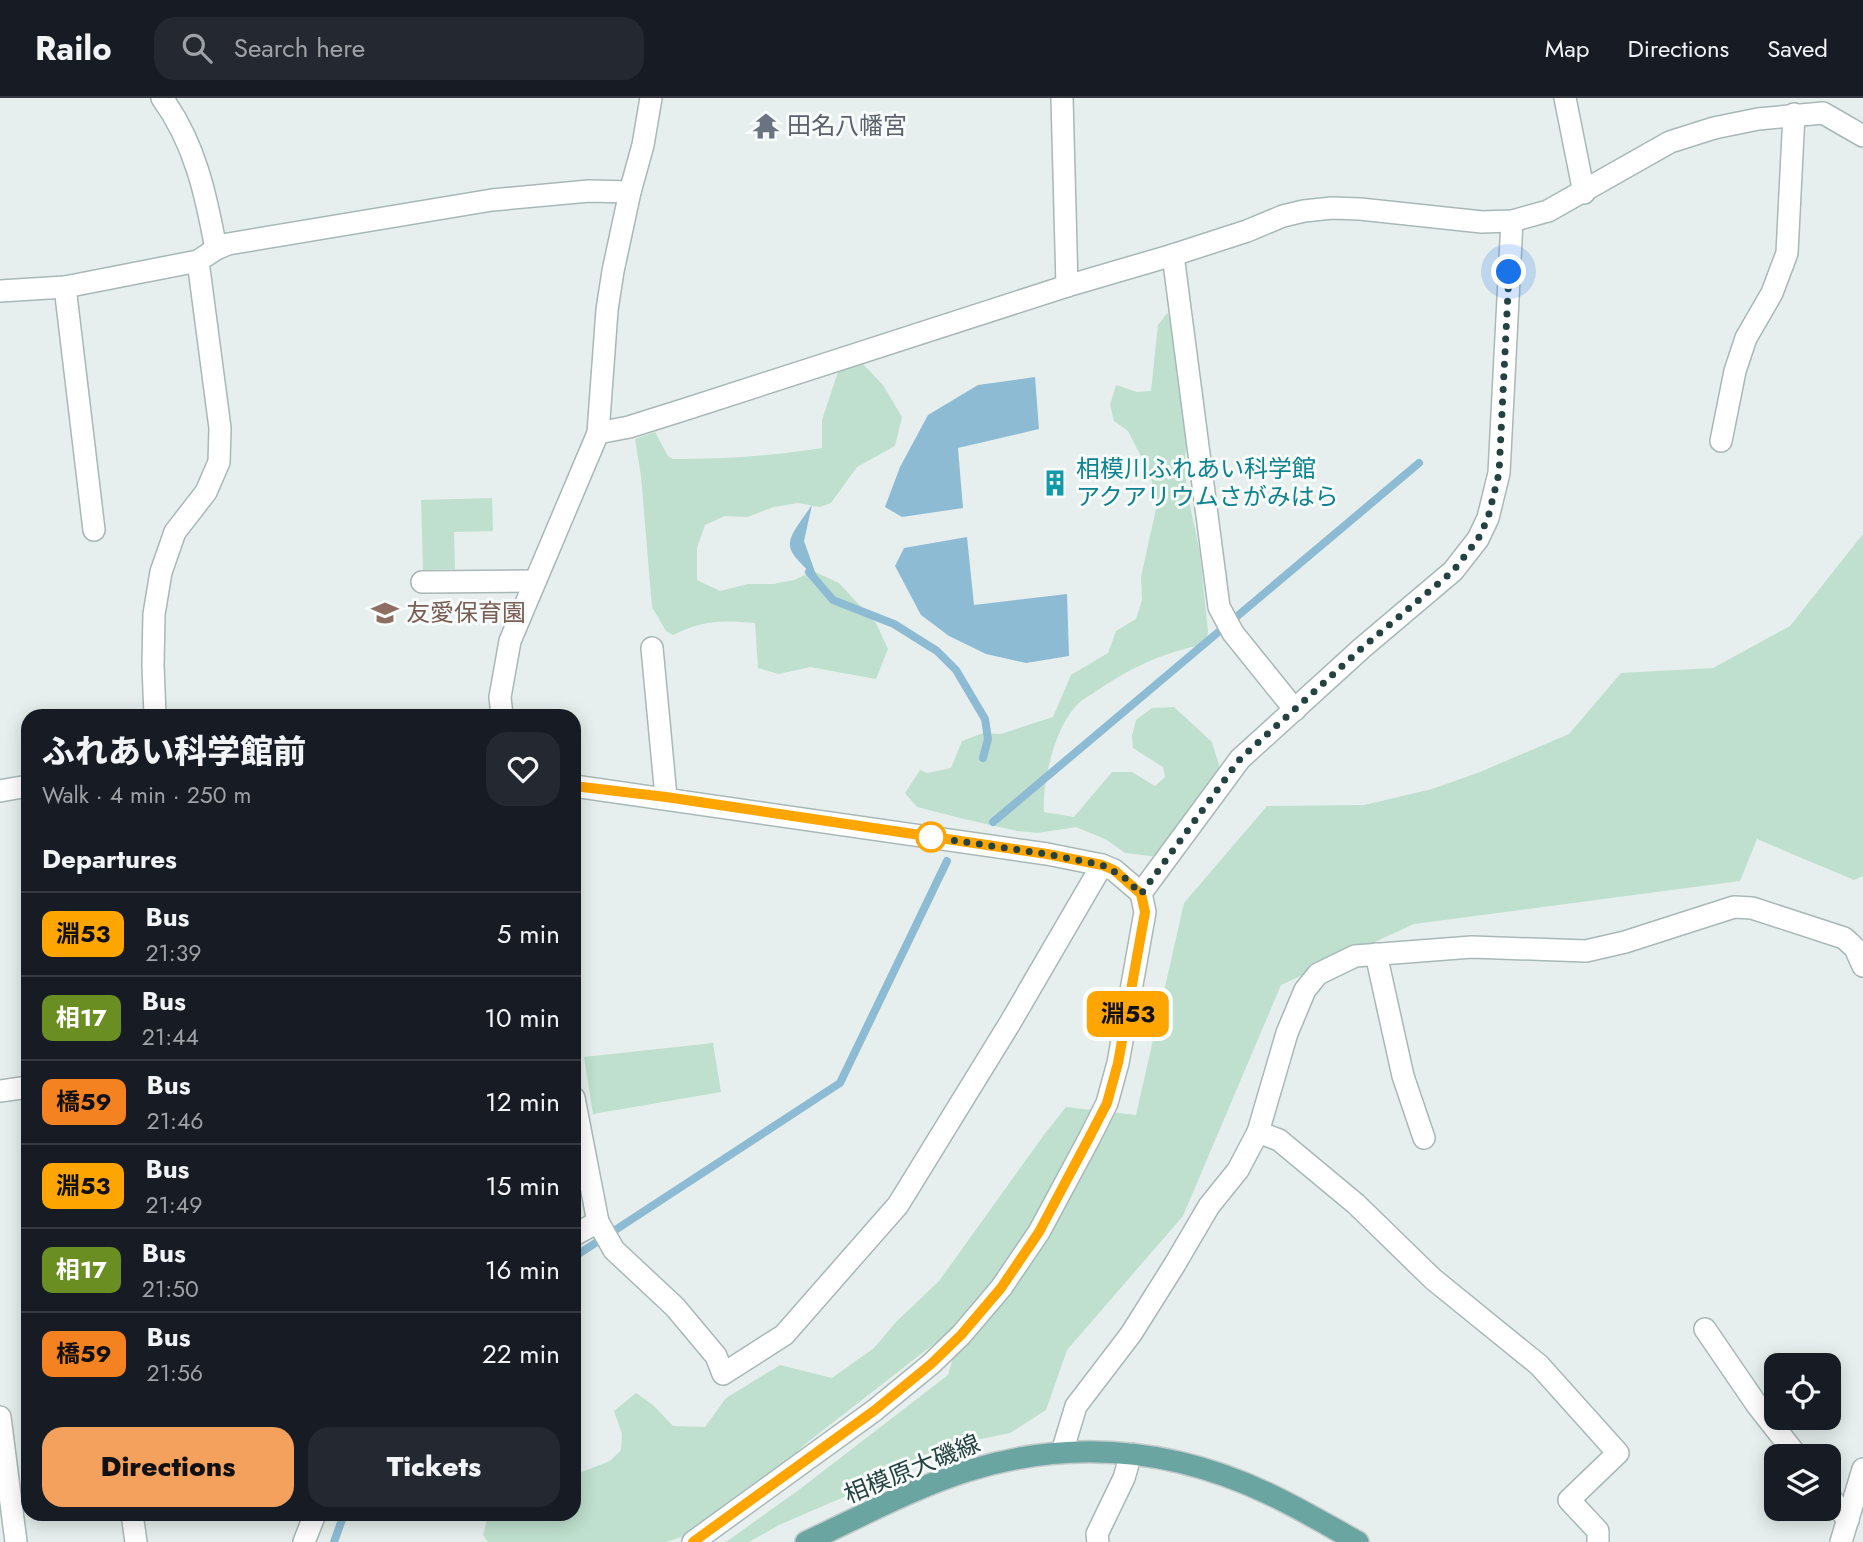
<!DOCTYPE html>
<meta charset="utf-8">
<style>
:root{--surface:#171b24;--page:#242831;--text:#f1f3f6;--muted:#9ea1a6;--line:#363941;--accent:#f4a15e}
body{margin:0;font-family:Jost,"Noto Sans JP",sans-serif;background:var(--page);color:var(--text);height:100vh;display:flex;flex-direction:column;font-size:26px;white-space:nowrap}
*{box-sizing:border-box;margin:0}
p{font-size:23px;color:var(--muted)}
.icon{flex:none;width:38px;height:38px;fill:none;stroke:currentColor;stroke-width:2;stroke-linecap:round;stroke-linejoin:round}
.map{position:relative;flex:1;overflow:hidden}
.side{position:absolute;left:21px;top:611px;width:560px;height:812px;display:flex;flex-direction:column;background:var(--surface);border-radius:21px;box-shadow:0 4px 18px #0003}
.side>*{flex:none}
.badge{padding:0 14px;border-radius:10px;font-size:24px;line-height:46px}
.tools{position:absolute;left:1764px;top:1255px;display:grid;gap:14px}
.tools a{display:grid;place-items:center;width:77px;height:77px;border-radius:14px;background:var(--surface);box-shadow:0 4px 18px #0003;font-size:35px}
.you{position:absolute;width:35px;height:35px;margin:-18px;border:5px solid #fff;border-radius:50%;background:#1a73e8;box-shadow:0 0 0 10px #1a73e833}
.map>.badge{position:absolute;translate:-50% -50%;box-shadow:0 0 0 4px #fff}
h2{padding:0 21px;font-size:26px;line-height:63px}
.round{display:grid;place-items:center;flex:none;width:74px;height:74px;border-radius:21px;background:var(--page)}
.headline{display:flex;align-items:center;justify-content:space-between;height:119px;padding:0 21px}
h1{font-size:33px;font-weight:800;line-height:52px}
.cta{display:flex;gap:14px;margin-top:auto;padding:14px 21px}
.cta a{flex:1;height:80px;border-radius:21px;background:var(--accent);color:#111;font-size:28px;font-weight:800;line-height:80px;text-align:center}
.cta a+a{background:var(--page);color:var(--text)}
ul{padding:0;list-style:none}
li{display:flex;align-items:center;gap:21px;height:84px;padding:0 21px;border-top:2px solid var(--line)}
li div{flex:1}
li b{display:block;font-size:26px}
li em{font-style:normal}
li .badge{min-width:77px;font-weight:700;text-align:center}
header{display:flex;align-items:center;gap:42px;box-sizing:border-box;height:98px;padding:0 35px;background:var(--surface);border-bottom:2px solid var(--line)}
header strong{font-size:33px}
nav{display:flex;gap:38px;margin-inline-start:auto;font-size:24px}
.search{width:490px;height:63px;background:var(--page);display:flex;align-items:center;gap:18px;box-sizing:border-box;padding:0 24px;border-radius:21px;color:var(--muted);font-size:26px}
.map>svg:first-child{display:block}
</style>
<header>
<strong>Railo</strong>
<div class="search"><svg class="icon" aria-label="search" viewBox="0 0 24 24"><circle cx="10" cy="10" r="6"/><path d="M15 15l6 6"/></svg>Search here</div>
<nav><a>Map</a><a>Directions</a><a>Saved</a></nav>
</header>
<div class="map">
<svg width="1863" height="1444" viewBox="0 0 1863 1444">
<rect width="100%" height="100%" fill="#e6efed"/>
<g fill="#bfe0ce">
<path d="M1167,215L1176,229V274L1187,348C1179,375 1196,428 1200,457C1203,482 1205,508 1208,533L1206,546C1164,554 1134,568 1098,592C1091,597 1082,601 1076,608C1055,630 1042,683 1044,714L1074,719L1112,674H1132L1155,688L1165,679L1163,669L1133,650L1132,638L1136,622L1152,610L1174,609L1212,644L1219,667L1218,684L1159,759L1125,755L1107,742L1076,729L1038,735L1017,733L964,721L917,709L905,695L920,672L927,675L951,670L962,643L983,635L1001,636L1053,619L1071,577L1108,555L1116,533L1136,521L1142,502L1141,479L1158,402L1148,372L1128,333L1114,323L1110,307L1116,287L1137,294L1151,293L1158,227Z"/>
<path d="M863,266L883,287L902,319L895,348L857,369L831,405L820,409L798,405L774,409L747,419L725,418L705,427L697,450V482L720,493L748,486H774L794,482L813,473L839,485L876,525L888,551L876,581L810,569L779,576L758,570L755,525C721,522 703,522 673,537L666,533L652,509L641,378L635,341L655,334L668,358L673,361C723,361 772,358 822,350V322L838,274Z"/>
<polygon points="492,400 493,433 454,434 455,471 423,472 421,402"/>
<polygon points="1863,436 1863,778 1854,782 1757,741 1740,783 1414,826 1281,887 1183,1118 1067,1252 1046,1312 1010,1335 976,1342 779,1427 749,1444 726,1444 800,1391 948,1277 952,1263 947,1244 939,1242 804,1347 770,1381 693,1435 666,1444 488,1444 483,1437 487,1422 495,1416 574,1416 574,1377 610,1363 621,1352 622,1336 614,1313 636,1295 653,1307 673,1328 705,1329 726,1300 780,1267 832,1280 874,1250 897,1223 939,1183 1046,1034 1066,1009 1136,1017 1184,805 1267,708 1364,707 1432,691 1480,674 1569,636 1621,575 1713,570 1790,528"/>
<polygon points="713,945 721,994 593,1016 584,959"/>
</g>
<g fill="#8ebbd4">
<polygon points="1035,279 1039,331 958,350 963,410 902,419 885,409 900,369 928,317 978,287"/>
<path d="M812,407L804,443L818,482C781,447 782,449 812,407Z"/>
<polygon points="967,439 974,507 1067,496 1069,558 1026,565 986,556 949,538 921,517 895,468 904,450"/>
</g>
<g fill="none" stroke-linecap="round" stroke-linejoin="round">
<g stroke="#8ebbd4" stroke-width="8">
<polyline points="809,474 833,502 894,526 937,553 956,572 985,621 988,641 983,660"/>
<polyline points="993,724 1419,365"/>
<polyline points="574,1159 840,985 947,763"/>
<polyline points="334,1444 344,1416"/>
</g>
<g stroke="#a8b8b6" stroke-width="24">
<g id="minor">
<path d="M162,0C195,45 206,97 216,151"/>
<polyline points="1062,0 1067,188"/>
<polyline points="1565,0 1584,95"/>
<polyline points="1173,157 1219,509 1233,535 1295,612"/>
<polyline points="65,189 94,432"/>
<polyline points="0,193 65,189 198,163 216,151 228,146 492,102 589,93 630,94 643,47 651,0"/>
<polyline points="598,335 607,212 613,173 630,94"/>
<polyline points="1721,343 1735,273 1746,240 1772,195 1787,155 1794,16"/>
<polyline points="422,484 534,483"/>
<polyline points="652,550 666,699"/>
<polyline points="155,618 153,567 154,516 161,474 175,434 206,394 219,364 220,330 198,163"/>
<polyline points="502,618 500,599 510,543 598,335 629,329 683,312 1067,188 1173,157 1247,133 1283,118 1304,113 1332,110 1360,111 1482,124 1512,123 1548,113 1670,44 1714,30 1758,21 1823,15 1863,38"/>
<polyline points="0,693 28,688"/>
<polyline points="1141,795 1240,661 1362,550 1453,473 1478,441 1488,420 1499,375 1512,123"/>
<polyline points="1376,856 1403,978 1424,1040"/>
<polyline points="0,993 28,989"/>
<polyline points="574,1000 598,1124 574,1137"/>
<polyline points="1258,1034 1287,935 1305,892 1318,876 1355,858 1472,849 1586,853 1625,844 1734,809 1752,810 1844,840 1855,850 1863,868"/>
<polyline points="598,1124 614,1152 675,1209 716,1258 723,1276 784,1237 898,1107 1010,925 1102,767"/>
<polyline points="1705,1231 1757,1307 1797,1358"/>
<polyline points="0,1319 16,1444"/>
<polyline points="1062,1354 1076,1308 1131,1236 1175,1166 1209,1108 1238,1072 1258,1034 1279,1042 1356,1106 1433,1181 1539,1267 1618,1355 1569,1402 1598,1433 1598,1444"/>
<polyline points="1829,1398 1848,1422"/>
<polyline points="132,1416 136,1444"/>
<polyline points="304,1444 315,1416"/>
<polyline points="1098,1444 1097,1436 1124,1380 1131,1356"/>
<polyline points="1841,1444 1863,1371"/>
</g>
</g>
<g stroke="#a8b8b6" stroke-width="24">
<polyline id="tertiary" points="574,688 1047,756 1102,767 1114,772 1141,795 1145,814 1118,965 1107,1005 1090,1039 1039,1134 1001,1190 961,1237 931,1266 875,1312 693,1444"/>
</g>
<g stroke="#c2caca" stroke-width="24">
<path id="primary" d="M806,1444C858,1420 913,1390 967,1373C1070,1341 1172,1350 1269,1396C1299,1410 1329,1428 1358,1444"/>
</g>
<use href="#minor" stroke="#fff" stroke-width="21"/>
<use href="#tertiary" stroke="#fff" stroke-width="21"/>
<use href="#primary" stroke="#6aa5a2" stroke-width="21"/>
</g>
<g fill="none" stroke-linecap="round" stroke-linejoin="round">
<g stroke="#fff" stroke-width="16">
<polyline id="line" points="574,688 666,699 1047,756 1102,767 1114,772 1141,796 1145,814 1118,965 1107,1005 1090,1038 1039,1134 1001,1190 961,1237 931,1266 875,1312 693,1444"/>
</g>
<use href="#line" stroke="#ffa500" stroke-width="10"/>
<polyline stroke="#244240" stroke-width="7" stroke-dasharray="0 12.6" points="931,739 924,738 1047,756 1102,767 1124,779 1141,796 1240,661 1362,550 1453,473 1478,441 1488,420 1499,375 1509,174"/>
</g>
<defs>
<g id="temple-bare" transform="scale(2.1)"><path d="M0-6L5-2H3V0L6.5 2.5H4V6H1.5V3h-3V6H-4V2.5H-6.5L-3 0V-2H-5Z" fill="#6b7280" stroke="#f7fbfa" stroke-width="2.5" paint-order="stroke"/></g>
<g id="building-bare" transform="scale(2.1)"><path d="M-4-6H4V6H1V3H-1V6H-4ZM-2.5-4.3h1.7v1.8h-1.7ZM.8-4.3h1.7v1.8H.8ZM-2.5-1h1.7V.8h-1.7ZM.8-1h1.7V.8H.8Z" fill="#0f9aa8" stroke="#f7fbfa" stroke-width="2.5" paint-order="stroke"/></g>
<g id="school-bare" transform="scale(2.1)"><path d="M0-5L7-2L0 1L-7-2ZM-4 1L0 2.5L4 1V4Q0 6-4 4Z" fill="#8d6e63" stroke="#f7fbfa" stroke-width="2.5" paint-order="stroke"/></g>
</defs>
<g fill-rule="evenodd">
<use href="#temple-bare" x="766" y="28"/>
<use href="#building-bare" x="1055" y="385"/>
<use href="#school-bare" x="385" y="515"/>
</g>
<circle fill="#fff" stroke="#ffa500" stroke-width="3.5" cx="931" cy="739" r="14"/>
<g text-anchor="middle" stroke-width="6" stroke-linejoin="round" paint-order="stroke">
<g font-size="24" fill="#5b616d" stroke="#f7fbfa" text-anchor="start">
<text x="787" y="36">田名八幡宮</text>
</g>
<g font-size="24" fill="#0d838f" stroke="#f7fbfa" text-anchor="start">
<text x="1076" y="379">相模川ふれあい科学館<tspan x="1076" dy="28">アクアリウムさがみはら</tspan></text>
</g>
<g font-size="24" fill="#785e54" stroke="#f7fbfa" text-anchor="start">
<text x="406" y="523">友愛保育園</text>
</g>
<g font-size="24" fill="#244240" stroke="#f7fbfa">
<text transform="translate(912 1371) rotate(-22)" y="8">相模原大磯線</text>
</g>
</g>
</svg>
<div class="tools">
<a><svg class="icon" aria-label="locate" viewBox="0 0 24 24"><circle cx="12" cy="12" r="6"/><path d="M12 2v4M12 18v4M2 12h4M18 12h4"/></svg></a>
<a><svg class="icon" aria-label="layers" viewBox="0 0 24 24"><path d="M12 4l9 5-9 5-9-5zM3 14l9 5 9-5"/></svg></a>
</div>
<div class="you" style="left:1509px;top:174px"></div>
<b class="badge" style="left:1128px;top:916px;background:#ffa500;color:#111">淵53</b>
<section class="side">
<div class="headline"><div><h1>ふれあい科学館前</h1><p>Walk · 4 min · 250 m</p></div><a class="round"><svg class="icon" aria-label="heart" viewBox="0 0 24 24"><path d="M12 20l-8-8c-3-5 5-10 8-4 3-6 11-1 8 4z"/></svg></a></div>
<h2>Departures</h2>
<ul>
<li><span class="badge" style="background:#ffa500;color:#111">淵53</span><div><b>Bus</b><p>21:39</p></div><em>5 min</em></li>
<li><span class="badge" style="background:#6b8e23;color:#fff">相17</span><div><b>Bus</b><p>21:44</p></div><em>10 min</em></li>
<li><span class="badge" style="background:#f58220;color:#111">橋59</span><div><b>Bus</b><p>21:46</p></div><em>12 min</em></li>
<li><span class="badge" style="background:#ffa500;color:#111">淵53</span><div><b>Bus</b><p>21:49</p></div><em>15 min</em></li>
<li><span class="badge" style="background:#6b8e23;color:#fff">相17</span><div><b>Bus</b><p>21:50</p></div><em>16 min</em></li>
<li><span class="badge" style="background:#f58220;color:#111">橋59</span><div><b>Bus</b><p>21:56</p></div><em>22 min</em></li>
</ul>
<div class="cta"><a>Directions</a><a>Tickets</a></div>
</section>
</div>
